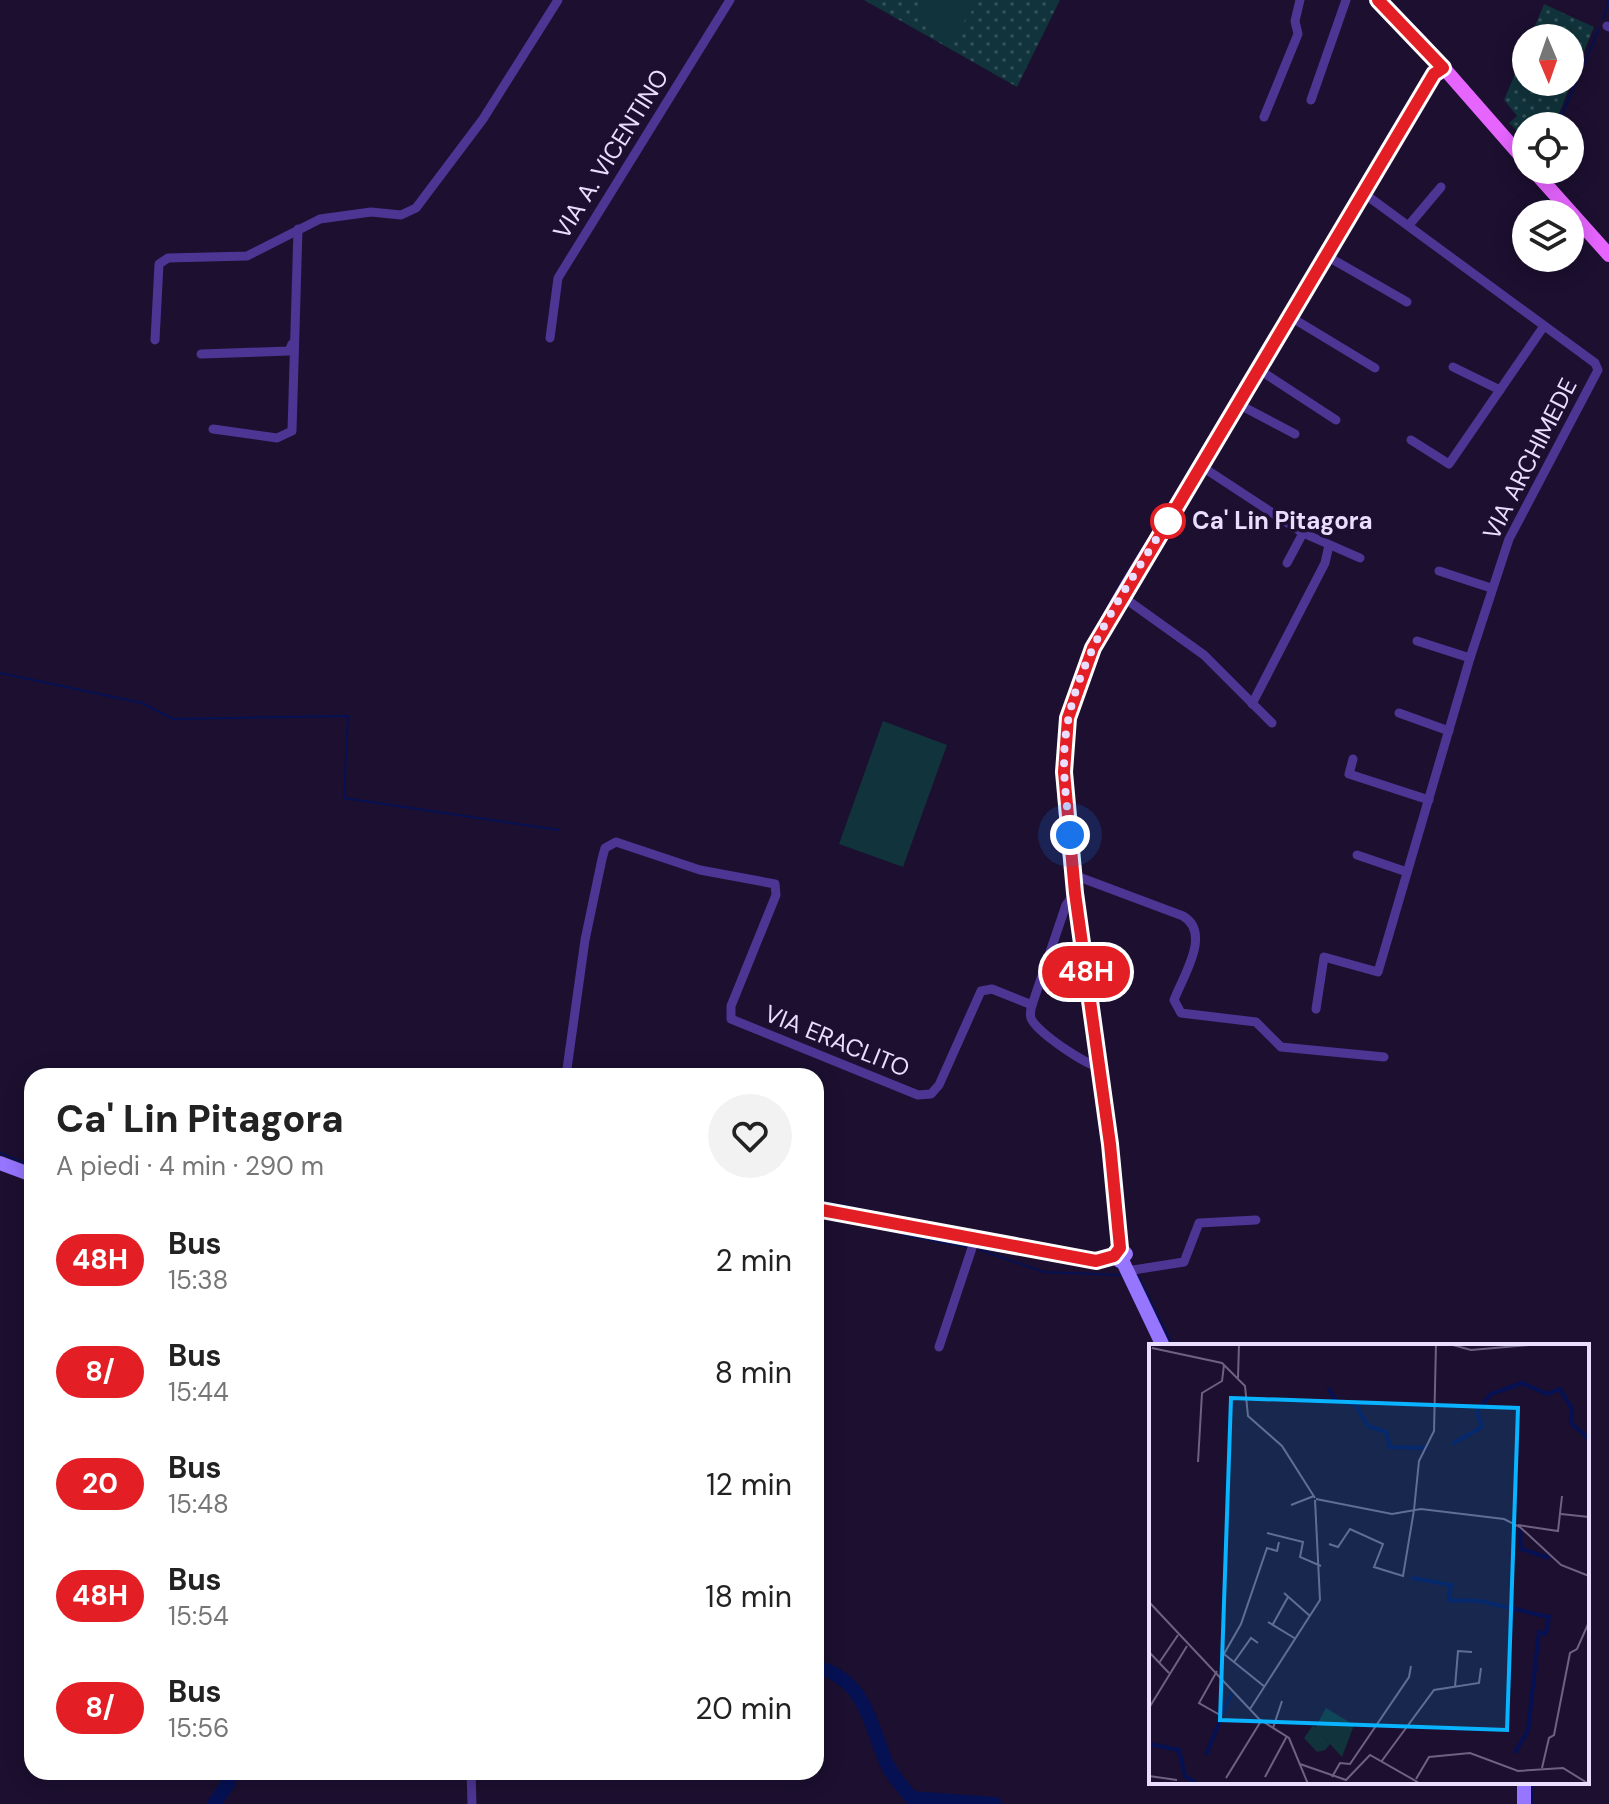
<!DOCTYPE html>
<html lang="it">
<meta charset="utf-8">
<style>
:root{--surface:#fff;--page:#f2f2f2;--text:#222;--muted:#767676}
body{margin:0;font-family:"DM Sans",sans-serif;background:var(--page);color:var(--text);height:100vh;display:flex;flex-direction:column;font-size:30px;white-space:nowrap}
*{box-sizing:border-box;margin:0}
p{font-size:26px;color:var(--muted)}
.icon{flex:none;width:44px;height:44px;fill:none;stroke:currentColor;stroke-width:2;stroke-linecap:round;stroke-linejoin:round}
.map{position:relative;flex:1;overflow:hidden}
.details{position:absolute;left:24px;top:1068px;width:800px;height:712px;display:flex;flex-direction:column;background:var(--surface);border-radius:24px;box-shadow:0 4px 20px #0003}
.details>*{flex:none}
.badge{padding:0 16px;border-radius:26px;font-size:28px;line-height:52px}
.needle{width:52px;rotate:178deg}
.controls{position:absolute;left:1512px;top:24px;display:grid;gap:16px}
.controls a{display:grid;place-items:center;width:72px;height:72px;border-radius:50%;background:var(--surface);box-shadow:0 4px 20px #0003;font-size:40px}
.you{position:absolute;width:40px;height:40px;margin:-20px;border:6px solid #fff;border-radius:50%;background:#1a73e8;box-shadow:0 0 0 12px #1a73e833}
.map>.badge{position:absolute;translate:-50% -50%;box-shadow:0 0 0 4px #fff}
.round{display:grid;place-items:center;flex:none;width:84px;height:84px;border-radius:42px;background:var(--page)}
.headline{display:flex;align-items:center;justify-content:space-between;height:136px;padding:0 32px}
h1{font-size:38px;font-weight:800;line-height:60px}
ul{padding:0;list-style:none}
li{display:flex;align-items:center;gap:24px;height:112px;padding:0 32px}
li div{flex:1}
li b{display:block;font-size:30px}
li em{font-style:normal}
li .badge{min-width:88px;font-weight:700;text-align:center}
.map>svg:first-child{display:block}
</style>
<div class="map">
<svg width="1609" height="1804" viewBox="0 0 1609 1804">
<defs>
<pattern id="park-dots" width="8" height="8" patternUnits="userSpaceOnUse" patternTransform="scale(2)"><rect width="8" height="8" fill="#11333b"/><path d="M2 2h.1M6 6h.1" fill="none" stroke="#345058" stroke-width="1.8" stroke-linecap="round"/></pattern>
</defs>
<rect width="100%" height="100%" fill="#1c0f30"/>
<g fill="url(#park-dots)">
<polygon points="864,0 1060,0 1017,87"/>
<polygon points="1544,4 1594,27 1554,126 1526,126 1526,140 1509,123 1517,116 1504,100 1526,48 1526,82 1570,82 1570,38 1530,38"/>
</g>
<g fill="#11333b">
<polygon points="923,0 980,0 950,40 914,12"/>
<polygon points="883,721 947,745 903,867 839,844"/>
</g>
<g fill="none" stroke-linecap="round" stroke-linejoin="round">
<g stroke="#051153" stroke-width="2">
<polyline points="1603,19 1609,1"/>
<polyline points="1557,126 1599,29"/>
<polyline points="0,673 142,703 173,719 348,716 344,798 559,830"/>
<polyline points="0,1153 32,1166"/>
<polyline points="816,1200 895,1216"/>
<polyline points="903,1235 967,1247"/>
<polyline points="978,1249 1044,1272 1120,1275"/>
<polyline points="1138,1276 1173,1346"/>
<polyline points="1532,1782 1532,1804"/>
</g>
<g stroke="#051153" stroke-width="14">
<path d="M816,1667C864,1678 870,1723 886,1762C892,1775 902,1787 912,1798L995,1804"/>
<polyline points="214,1804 229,1782 228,1772"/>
</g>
<g stroke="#4d3594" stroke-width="9">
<polyline points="1607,26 1609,27"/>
<polyline points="1311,100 1346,0"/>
<polyline points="1264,117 1298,34 1295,21 1300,0"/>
<polyline points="1409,225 1441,187"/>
<polyline points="1325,255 1407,302"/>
<polyline points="1289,316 1375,368"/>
<polyline points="550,338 558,278 730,0"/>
<polyline points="155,340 159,264 168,258 247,256 320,219 371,212 401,215 416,208 483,119 558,0"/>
<polyline points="201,354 289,351 292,344"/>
<polyline points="1453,367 1500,390"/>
<polyline points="1258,369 1336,420"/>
<polyline points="1238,404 1295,434"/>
<polyline points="213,429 277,438 292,431 298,229"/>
<polyline points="1411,440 1449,464 1544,326"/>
<polyline points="1201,466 1303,533 1360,558"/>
<polyline points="1287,563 1303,533"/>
<polyline points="1439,571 1491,588"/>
<polyline points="1123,597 1204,655 1272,723"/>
<polyline points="1417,641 1470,658"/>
<polyline points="1252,704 1325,563 1329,545"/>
<polyline points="1399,713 1449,731"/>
<polyline points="1353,759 1349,774 1429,800"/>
<polyline points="1357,855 1407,872"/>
<path d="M1074,880L1079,877L1183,916C1212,933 1183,976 1174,1000L1181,1013L1256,1022L1281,1047L1384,1057"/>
<path d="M1075,893L1066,905L1032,1005C1031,1008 1030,1014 1031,1018C1035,1031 1087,1066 1100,1067"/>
<polyline points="1316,1009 1324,957 1378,972 1470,658 1509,539 1598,370 1595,363 1362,192"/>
<polyline points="566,1076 585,940 602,859 605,848 616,842 700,870 775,884 776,895 731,1006 731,1019 918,1095 931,1094 939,1085 981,991 992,989 1032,1005"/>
<polyline points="1127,1271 1184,1262 1199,1223 1256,1220"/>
<polyline points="939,1347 975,1239"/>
<polyline points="471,1772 472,1804"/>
</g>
<g stroke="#9675ff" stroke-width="14">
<polyline points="0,1163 32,1175"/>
<polyline points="816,1209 1096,1261 1114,1256"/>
<path d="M1114,1256L1120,1261L1126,1254L1120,1248C1112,1148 1097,1049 1083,949C1074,884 1059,804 1066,739C1075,651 1150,552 1195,476C1275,342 1355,208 1434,74L1443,68"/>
<polyline points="1122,1260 1163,1346"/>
<polyline points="1524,1782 1524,1804"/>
</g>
<g stroke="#e665ff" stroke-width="14">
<polyline points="1378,0 1421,42 1526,162"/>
<polyline points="1533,170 1609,255"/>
</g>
</g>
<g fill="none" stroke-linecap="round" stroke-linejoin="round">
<g stroke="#fff" stroke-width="18">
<polyline id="line" points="816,1209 1096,1261 1114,1256 1120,1248 1110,1144 1075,893 1064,772 1068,718 1093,648 1434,74 1443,68 1378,0"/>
</g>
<use href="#line" stroke="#e31e24" stroke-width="12"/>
<path stroke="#e9deff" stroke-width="8" stroke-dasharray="0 14.4" d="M1070,835C1067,804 1062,773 1065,742C1073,657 1132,582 1174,510L1168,521"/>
</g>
<circle fill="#fff" stroke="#e31e24" stroke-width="4" cx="1168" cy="521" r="16"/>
<g text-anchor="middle" stroke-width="7" stroke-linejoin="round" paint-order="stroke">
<g font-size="24" fill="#e9deff" stroke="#1c0f30">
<text transform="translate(611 154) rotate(-58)" y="8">VIA A. VICENTINO</text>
<text transform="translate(1530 459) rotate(-63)" y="8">VIA ARCHIMEDE</text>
<text transform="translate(837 1041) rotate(22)" y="8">VIA ERACLITO</text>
</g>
<g font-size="24" font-weight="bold" fill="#e9deff" stroke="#1c0f30" text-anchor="start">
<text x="1192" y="529">Ca' Lin Pitagora</text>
</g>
</g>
<g transform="translate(1149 1344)">
<rect width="440" height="440" fill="#1c0f30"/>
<path d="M177,364L205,381L193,413L166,384Z" fill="#11333b"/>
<path d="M164,381L181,400L176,406L168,408L155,394Z" fill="#11333b"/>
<path fill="none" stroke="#051153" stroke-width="4" d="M179,44L187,57L206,60L219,82L237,88L241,103L278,104M303,100L333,83L328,67L342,50L373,39L398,50L411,45L423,65L422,79L440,95M371,185L372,205L400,214M263,234L302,241L300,256L331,257L400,273L397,290L390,288L379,386L366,409M73,371L83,349M0,400L30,406L36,432L48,440M57,411L72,374"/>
<path fill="none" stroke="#6e6283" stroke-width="2" d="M300,0L322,6L391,0M3,4L73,19L96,42L99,72L133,102L166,154M89,34L90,0M49,118L53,49L73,37L75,21M167,155L243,170L272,165L355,175L371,183L412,221L440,232M142,161L165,152M265,166L270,117L285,87L287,0M412,170L440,173M369,181L409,187L413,152M118,189L154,198L151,213L172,222M180,200L189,203L201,185L234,200L225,223L254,232L265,166M135,249L161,272M0,258L110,375L140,394L159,440M119,278L147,295M124,280L139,253M0,308L20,329M85,318L102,294L109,299M10,319L29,291M68,327L50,359L71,371M116,343L75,310L92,280L118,204L128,207L130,198M306,343L309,307L323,308M0,364L38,302M101,365L171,256L166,156M124,384L133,357M232,418L285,346L330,339L332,324M151,420L197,436L221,411L272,440M393,424L400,394L405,391L421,309L428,305L440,278M0,432L28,436M116,433L138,392M183,433L191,419L201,420L260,333L262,322M77,434L112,377M267,435L280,413L321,409L369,427L414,424L440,440"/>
<path fill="#0ab3ff" fill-opacity="0.15" stroke="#0ab3ff" stroke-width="4" d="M82,54L369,64L358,386L71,376Z"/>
<rect width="440" height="440" fill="none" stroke="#e9deff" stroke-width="4"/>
</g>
</svg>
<div class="controls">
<a><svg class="needle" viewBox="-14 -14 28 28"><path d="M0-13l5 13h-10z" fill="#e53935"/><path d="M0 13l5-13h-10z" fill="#767676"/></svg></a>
<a><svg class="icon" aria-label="locate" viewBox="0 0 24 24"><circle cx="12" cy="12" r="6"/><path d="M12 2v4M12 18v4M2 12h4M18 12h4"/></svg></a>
<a><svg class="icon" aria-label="layers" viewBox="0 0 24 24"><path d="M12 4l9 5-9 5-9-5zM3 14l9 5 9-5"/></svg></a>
</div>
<div class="you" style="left:1070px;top:835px"></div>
<b class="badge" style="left:1086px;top:972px;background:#e31e24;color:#fff">48H</b>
<section class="details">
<div class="headline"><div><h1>Ca' Lin Pitagora</h1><p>A piedi · 4 min · 290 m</p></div><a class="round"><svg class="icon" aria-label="heart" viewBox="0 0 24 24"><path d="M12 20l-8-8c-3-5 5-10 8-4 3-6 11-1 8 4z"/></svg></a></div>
<ul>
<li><span class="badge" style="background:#e31e24;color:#fff">48H</span><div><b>Bus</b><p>15:38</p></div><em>2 min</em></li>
<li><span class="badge" style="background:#e31e24;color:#fff">8/</span><div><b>Bus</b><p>15:44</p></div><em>8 min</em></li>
<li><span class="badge" style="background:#e31e24;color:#fff">20</span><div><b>Bus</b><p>15:48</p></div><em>12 min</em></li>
<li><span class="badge" style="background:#e31e24;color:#fff">48H</span><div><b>Bus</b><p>15:54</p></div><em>18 min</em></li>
<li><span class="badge" style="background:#e31e24;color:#fff">8/</span><div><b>Bus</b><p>15:56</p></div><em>20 min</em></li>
</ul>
</section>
</div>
